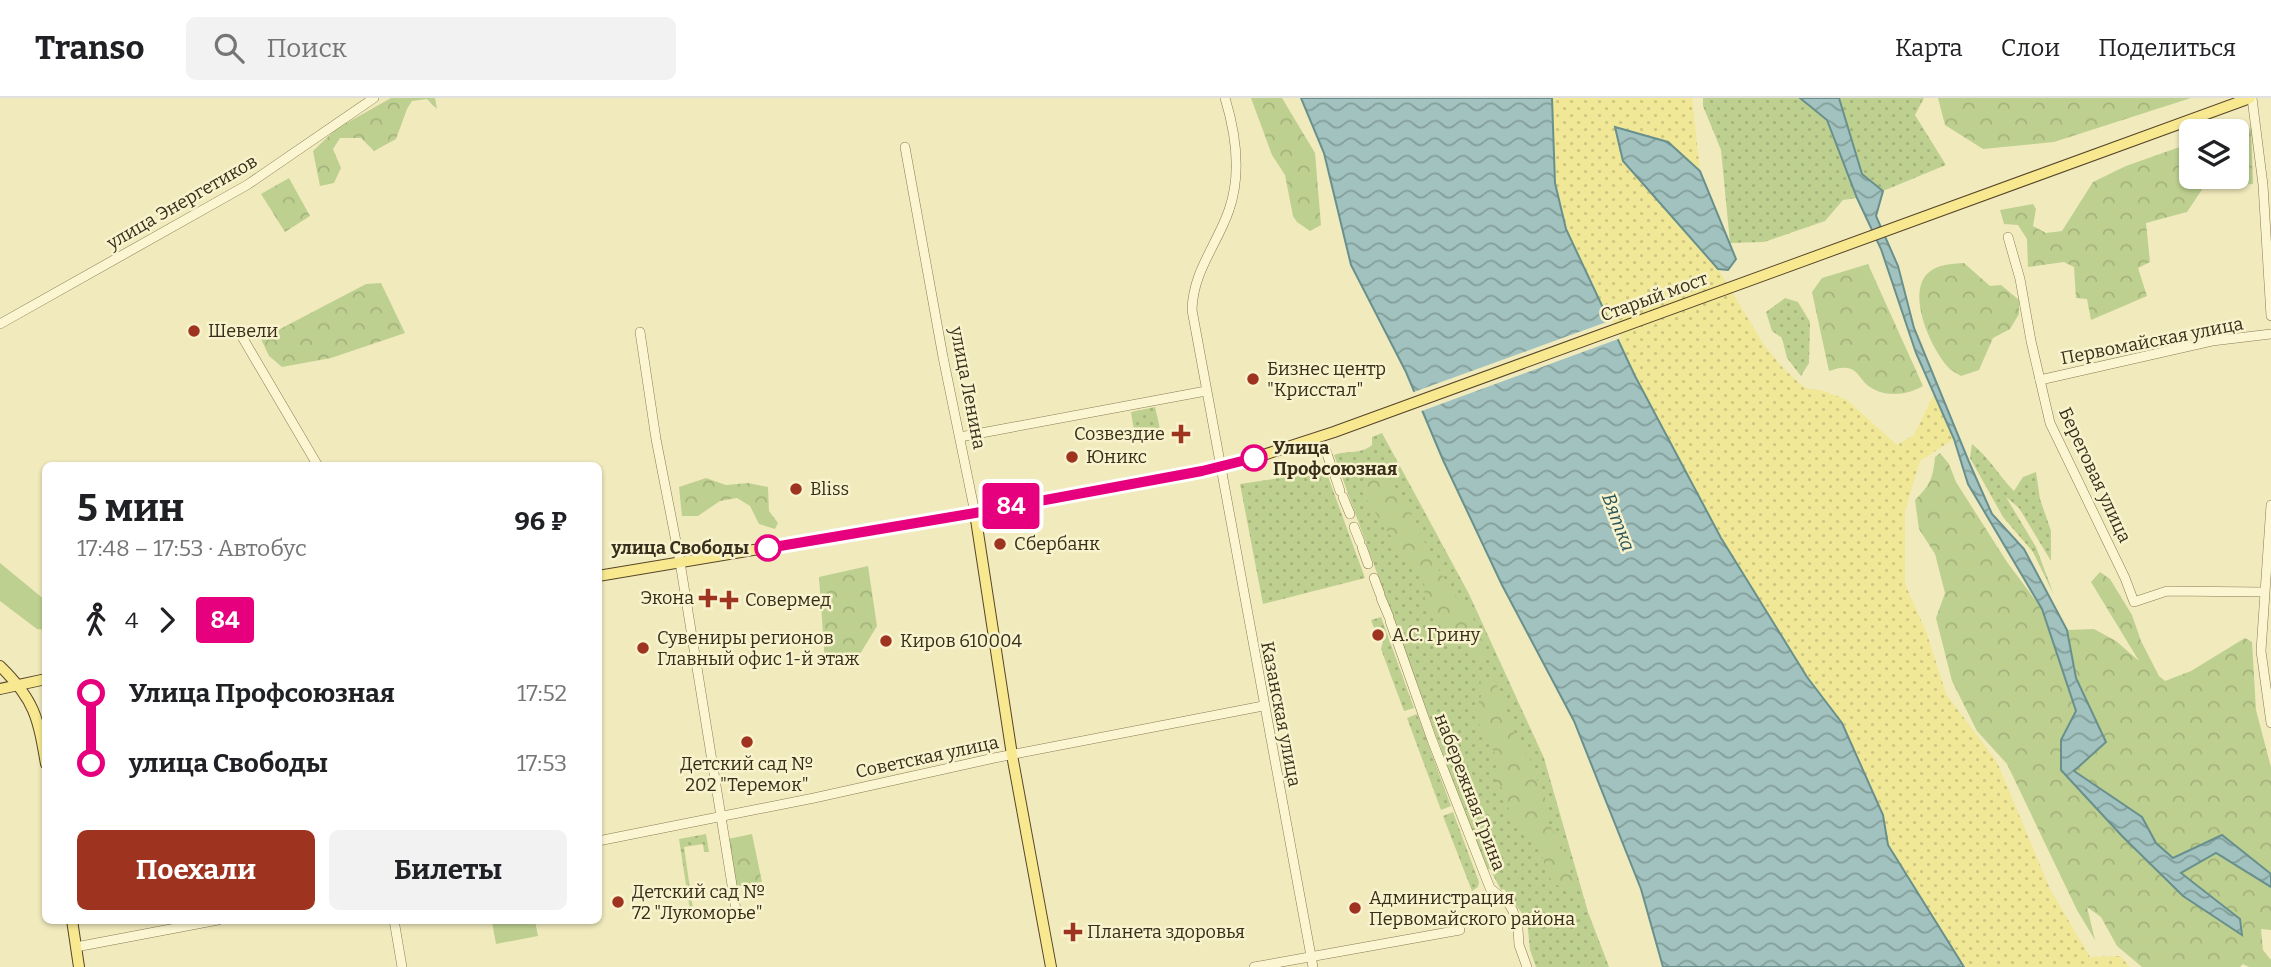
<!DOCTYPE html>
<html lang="ru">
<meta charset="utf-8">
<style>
:root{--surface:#fff;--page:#f2f2f2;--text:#202124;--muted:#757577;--line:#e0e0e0;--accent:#9e3420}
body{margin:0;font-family:Bitter,serif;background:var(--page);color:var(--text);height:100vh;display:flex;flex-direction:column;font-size:26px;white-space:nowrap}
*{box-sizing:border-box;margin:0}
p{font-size:23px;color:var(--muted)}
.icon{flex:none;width:38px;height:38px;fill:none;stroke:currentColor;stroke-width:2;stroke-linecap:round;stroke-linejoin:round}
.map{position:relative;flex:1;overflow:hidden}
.details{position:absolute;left:42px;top:364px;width:560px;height:462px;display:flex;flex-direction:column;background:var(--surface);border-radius:10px;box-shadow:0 2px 5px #0004}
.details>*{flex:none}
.badge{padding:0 14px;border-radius:5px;font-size:24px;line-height:46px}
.buttons{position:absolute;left:2179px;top:21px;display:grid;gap:14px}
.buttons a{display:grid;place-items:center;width:70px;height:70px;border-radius:10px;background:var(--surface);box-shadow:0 2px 5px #0004;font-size:35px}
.map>.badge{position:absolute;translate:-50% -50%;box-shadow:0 0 0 4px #fff}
.legs{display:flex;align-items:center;gap:10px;height:77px;padding:0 35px;font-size:23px}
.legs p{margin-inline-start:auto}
.overview{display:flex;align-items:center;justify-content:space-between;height:119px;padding:0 35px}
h1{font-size:38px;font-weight:700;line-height:52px}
.primary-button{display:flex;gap:14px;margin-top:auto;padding:14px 35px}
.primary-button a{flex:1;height:80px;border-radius:10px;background:var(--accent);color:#fff;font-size:28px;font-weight:700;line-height:80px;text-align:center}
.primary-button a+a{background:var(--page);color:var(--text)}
ul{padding:0 35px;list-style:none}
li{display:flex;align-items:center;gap:24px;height:70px;font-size:26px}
li i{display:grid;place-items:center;width:10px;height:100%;margin:0 9px;background:currentColor}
li i::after{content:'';width:18px;height:18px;margin:-9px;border:5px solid;border-radius:50%;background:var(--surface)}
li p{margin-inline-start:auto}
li:first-child i{background:linear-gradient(#0000 50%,currentColor 0)}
li:last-child i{background:linear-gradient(currentColor 50%,#0000 0)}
header{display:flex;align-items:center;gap:42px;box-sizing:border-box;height:98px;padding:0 35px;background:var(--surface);border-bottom:2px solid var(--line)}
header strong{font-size:33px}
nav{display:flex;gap:38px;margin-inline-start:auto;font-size:24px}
.search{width:490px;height:63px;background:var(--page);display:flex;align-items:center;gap:18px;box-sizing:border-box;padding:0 24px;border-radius:10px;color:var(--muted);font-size:26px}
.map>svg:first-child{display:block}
</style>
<header>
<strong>Transo</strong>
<div class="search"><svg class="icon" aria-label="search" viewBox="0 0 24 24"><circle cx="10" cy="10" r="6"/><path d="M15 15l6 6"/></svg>Поиск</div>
<nav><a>Карта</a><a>Слои</a><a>Поделиться</a></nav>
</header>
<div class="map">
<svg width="2271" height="869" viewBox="0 0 2271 869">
<defs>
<pattern id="grass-dots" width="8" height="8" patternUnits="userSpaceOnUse" patternTransform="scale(1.75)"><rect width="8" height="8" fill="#bed090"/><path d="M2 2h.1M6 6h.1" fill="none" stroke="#a4b37c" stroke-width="1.8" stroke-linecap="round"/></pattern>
<pattern id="forest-crowns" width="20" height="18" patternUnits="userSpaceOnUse" patternTransform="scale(1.75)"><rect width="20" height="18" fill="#bed090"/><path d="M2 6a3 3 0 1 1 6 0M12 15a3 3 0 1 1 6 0" fill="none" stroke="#a4b37c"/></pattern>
<pattern id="sand-dots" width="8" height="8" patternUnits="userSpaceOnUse" patternTransform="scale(1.75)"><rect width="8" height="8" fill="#f0e797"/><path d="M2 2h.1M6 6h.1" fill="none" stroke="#cfc682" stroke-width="1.8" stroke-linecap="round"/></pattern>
<pattern id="water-waves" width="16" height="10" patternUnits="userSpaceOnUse" patternTransform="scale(1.75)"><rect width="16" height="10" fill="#a1c2be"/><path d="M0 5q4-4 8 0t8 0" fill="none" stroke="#849e9a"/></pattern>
</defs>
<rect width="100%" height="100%" fill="#f1eabd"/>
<g fill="url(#grass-dots)">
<polygon points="1703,0 1800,0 1827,22 1857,100 1843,102 1825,123 1764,144 1730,145 1721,52 1703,8"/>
<polygon points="1839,0 1924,0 1915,17 1946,67 1883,93 1862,76"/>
<polygon points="1785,200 1798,204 1810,224 1809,265 1801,278 1787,260 1782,240 1772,233 1766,214"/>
<polygon points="1155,309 1161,335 1135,338 1131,314"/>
<path d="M1382,335L1469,496L1544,660L1588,814L1609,869H1536L1530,852L1527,822L1504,791L1501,792L1490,771L1485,772L1334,357C1347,352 1360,357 1372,347V339Z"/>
<path d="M1972,346C1989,359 1999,378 2014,393L2023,379L2036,374L2040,401L2051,433V463L2019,410L2006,399L2036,449L2054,497L2033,454L2003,419L1970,360Z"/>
<polygon points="1326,373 1365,480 1263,506 1240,386"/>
<polygon points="1381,519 1414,610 1404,613 1381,551 1384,539 1383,535 1379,532 1375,533 1371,522"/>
<polygon points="1417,616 1451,708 1441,712 1407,620"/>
<polygon points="1453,714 1479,784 1478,789 1472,793 1443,718"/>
<polygon points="706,736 709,754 704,754 703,746 684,749 694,818 691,819 679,741"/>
</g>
<g fill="url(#forest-crowns)">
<polygon points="391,0 435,0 437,11 427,1 412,3 407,11 396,41 374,53 361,40 340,40 333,51 341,70 334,85 320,88 313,53 336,31"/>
<polygon points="1251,0 1282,0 1315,55 1321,127 1310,133 1297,124 1293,118 1285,77 1272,57"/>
<polygon points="1938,0 2191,0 2054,44 1983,51 1945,27"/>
<polygon points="2242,27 2251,31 2253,86 2203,90 2187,114 2146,125 2150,164 2138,170 2147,198 2091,222 2087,201 2076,200 2074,169 2064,164 2028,169 2027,141 2018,127 2004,126 2000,112 2033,106 2036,111 2033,128 2046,135 2062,133 2093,84 2126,68 2191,45 2191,79 2236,79 2236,33 2223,33"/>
<polygon points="289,80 310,118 285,134 261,96"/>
<path d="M1964,165L1990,188L2001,187L2019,202V216L2010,231L1993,240L1979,272L1961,278C1957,275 1951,273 1948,269C1931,250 1906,196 1928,175C1938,166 1951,166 1964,165Z"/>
<path d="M1868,166L1923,288C1906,298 1882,300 1866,286C1861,281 1857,273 1851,271C1843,268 1836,271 1829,273L1812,194L1822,180Z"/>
<polygon points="381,185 405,235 331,260 282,269 269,258 261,241 366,186"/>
<path d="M1940,355L1949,366L1956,384L2007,464L2042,511L2077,613L2061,642V672L2241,836L2239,821L2180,775L2216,755L2271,789V832L2261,831L2263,852L2271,862V869H2249L2243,866L2240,869H2142L2117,848L2101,819L2087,809L2095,842L2077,812L2007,666L1977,633L1952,583L1936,520L1945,495L1935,456L1919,431L1915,402C1930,387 1933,381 1935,359Z"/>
<polygon points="1389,368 1391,384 1402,397 1435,465 1449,489 1473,520 1484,549 1480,565 1460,546 1425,505 1424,482 1414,474 1362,394 1365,380 1379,370"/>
<polygon points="706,380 726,387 748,385 768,389 769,413 778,425 775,431 759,426 750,408 737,400 720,403 698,418 682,418 679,389"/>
<polygon points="868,468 877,528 857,561 825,564 819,479"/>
<polygon points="2100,474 2110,481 2132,517 2141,543 2159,578 2165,583 2191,573 2245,540 2252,544 2256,612 2271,669 2271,776 2222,737 2174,760 2156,745 2141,719 2073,673 2106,643 2076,580 2067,532 2094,531 2116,543 2139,563 2091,484"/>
<path d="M1494,579L1519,649L1530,660C1532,685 1550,688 1545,719L1568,760L1574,791C1539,790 1550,762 1534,741C1528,734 1518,733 1513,725C1503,706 1515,701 1495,683L1501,672L1490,644L1474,617L1484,590L1480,584Z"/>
<polygon points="752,736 762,784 737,789 728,741"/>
</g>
<polygon fill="url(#sand-dots)" points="1552,0 1692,0 1700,73 1668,45 1616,30 1623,63 1718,171 1764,247 1784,271 1805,290 1824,293 1847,302 1897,347 1914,337 1934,296 1954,341 1920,363 1905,413 1905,486 1927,536 1946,596 1997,664 2050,791 2090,859 2120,858 2130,869 1964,869 1888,747 1883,717 1842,625 1807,579 1721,440 1635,278 1566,131 1555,85"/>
<g fill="#bed090">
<polygon points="0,465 45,502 45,532 37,531 0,503"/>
<polygon points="499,823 535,823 538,838 496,846 492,824"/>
</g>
<g fill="url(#water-waves)" stroke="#68908d" stroke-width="2">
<polygon points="1301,0 1552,0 1555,85 1566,131 1635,278 1721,440 1807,579 1842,625 1883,717 1888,747 1964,869 1663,869 1641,791 1574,623 1502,487 1443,362 1406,274 1351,167 1324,55"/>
<polygon points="1800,0 1839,0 1862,76 1883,93 1876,118 1898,168 1914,230 1969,364 1992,416 2024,451 2067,532 2076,580 2106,644 2074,673 2142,719 2156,745 2173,760 2222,737 2271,776 2271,789 2216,755 2181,775 2240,821 2242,837 2183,798 2122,738 2061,672 2061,642 2076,613 2042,511 1968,386 1954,341 1916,255 1881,151 1857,100 1827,22"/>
<polygon points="1615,29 1668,44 1700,73 1736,161 1728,172 1718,171 1623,63"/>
</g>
<polygon fill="#f1eabd" points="1612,222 1621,240 1419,314 1411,295"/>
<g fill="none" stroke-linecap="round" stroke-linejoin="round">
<g stroke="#8a7a55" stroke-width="10">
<g id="minor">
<path d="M1225,0C1236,36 1242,75 1229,112C1217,147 1193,173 1192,212L1313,869"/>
<polyline points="2252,0 2263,87 2271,218"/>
<polyline points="905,49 943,259 975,415"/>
<polyline points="2008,139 2020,181 2031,243 2050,325 2125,480 2134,504 2167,493 2264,494"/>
<polyline points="0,226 247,87 374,0"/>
<polyline points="640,234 656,341 680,464 737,818"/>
<polyline points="241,237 318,368"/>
<polyline points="2040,282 2212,243 2271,236"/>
<polyline points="960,339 1206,293"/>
<polyline points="1326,353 1333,373"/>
<polyline points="1335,378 1340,393"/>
<polyline points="1343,399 1350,416"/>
<polyline points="2271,407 2261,553 2271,625"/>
<polyline points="1354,429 1360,444"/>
<polyline points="1362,449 1368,466"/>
<polyline points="1374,480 1380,496"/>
<polyline points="1381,500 1389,519"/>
<polyline points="1390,523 1432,642 1490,790 1509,806 1513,813 1518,831 1519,847 1527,869"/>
<polyline points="598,743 814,700 994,660 1263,608"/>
<polyline points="394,822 402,869"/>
<polyline points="76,849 218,822"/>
<polyline points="1254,869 1460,832"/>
</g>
</g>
<g stroke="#57462a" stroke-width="12">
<g id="major">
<polyline points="975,415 1012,657 1051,869"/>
<polyline points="598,478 975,415 1202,373 1254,360 1334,334 2250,0"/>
<path d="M0,568C35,602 38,620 46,666"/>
<polyline points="0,591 46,581"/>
<polyline points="72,822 79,869"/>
</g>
</g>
<use href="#minor" stroke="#fbf6d1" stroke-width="9"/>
<use href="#major" stroke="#f8e991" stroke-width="10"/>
</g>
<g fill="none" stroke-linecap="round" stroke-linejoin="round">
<g stroke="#fff" stroke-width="16">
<polyline id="line-1" points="768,450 975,415 1202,373 1254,360"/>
</g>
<use href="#line-1" stroke="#e6007e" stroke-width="10"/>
</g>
<g fill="#9e3420" stroke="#f8f3cd" stroke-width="2.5">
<circle cx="194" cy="233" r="7"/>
<circle cx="1253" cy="281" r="7"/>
<path d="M1177.5 325.5h7v7h7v7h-7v7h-7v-7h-7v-7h7z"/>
<circle cx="1072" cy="359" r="7"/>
<circle cx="796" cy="391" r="7"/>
<circle cx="1000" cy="446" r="7"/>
<path d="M704.5 489.5h7v7h7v7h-7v7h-7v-7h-7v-7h7z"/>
<path d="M725.5 491.5h7v7h7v7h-7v7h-7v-7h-7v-7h7z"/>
<circle cx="1378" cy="537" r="7"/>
<circle cx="886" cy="543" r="7"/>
<circle cx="643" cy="550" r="7"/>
<circle cx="747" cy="644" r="7"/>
<circle cx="618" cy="804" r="7"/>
<circle cx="1355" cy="810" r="7"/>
<path d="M1069.5 823.5h7v7h7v7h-7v7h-7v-7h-7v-7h7z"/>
</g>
<g fill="#fff" stroke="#e6007e" stroke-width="3.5">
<circle cx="1254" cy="360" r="12"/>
<circle cx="768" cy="450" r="12"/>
</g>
<g text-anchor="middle" stroke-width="5" stroke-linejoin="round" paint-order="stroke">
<g font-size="18" fill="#382e1b" stroke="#f8f3cd">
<text transform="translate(182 104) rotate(-30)" y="6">улица Энергетиков</text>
<text transform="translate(1654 199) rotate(-20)" y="6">Старый мост</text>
<text transform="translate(2152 243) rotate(-11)" y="6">Первомайская улица</text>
<text transform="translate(968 290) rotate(79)" y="6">улица Ленина</text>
<text transform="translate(2095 377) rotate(65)" y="6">Береговая улица</text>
<text transform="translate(1281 616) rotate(79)" y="6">Казанская улица</text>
<text transform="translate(927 659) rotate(-12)" y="6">Советская улица</text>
<text transform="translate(1470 694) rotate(69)" y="6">набережная Грина</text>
</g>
<g font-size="18" fill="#382e1b" stroke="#f8f3cd" text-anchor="start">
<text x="208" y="239">Шевели</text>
<text x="1267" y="277">Бизнес центр<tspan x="1267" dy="21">"Крисстал"</tspan></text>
<text x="1165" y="342" text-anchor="end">Созвездие</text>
<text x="1086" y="365">Юникс</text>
<text x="810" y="397">Bliss</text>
<text x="1014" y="452">Сбербанк</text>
<text x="694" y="506" text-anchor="end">Экона</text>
<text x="745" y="508">Совермед</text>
<text x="1392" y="543">А.С. Грину</text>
<text x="657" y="546">Сувениры регионов<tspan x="657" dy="21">Главный офис 1-й этаж</tspan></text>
<text x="900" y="549">Киров 610004</text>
<text x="747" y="672" text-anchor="middle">Детский сад №<tspan x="747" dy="21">202 "Теремок"</tspan></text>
<text x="632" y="800">Детский сад №<tspan x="632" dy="21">72 "Лукоморье"</tspan></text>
<text x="1369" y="806">Администрация<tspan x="1369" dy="21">Первомайского района</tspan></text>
<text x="1087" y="840">Планета здоровья</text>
</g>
<g font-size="18" font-weight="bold" fill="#382e1b" stroke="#f8f3cd" text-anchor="start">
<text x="1273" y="356">Улица<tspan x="1273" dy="21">Профсоюзная</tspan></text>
<text x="749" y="456" text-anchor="end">улица Свободы</text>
</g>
<g font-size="19" font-style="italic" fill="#295559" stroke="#f8f3cd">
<text transform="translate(1619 424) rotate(69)" y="7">Вятка</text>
</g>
</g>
</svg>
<div class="buttons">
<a><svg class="icon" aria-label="layers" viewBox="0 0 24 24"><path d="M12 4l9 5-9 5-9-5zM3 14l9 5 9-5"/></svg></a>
</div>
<b class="badge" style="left:1011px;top:408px;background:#e6007e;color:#fff">84</b>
<section class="details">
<div class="overview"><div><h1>5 мин</h1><p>17:48 – 17:53 · Автобус</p></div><b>96 ₽</b></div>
<div class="legs"><svg class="icon" aria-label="walk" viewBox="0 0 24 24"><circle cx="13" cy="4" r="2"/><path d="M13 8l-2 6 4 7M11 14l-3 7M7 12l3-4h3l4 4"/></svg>4<svg class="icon" aria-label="forward" viewBox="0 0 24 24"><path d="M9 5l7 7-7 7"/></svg><b class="badge" style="background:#e6007e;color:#fff">84</b></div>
<ul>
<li><i style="color:#e6007e"></i><b>Улица Профсоюзная</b><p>17:52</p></li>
<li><i style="color:#e6007e"></i><b>улица Свободы</b><p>17:53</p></li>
</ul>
<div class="primary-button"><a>Поехали</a><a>Билеты</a></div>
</section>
</div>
